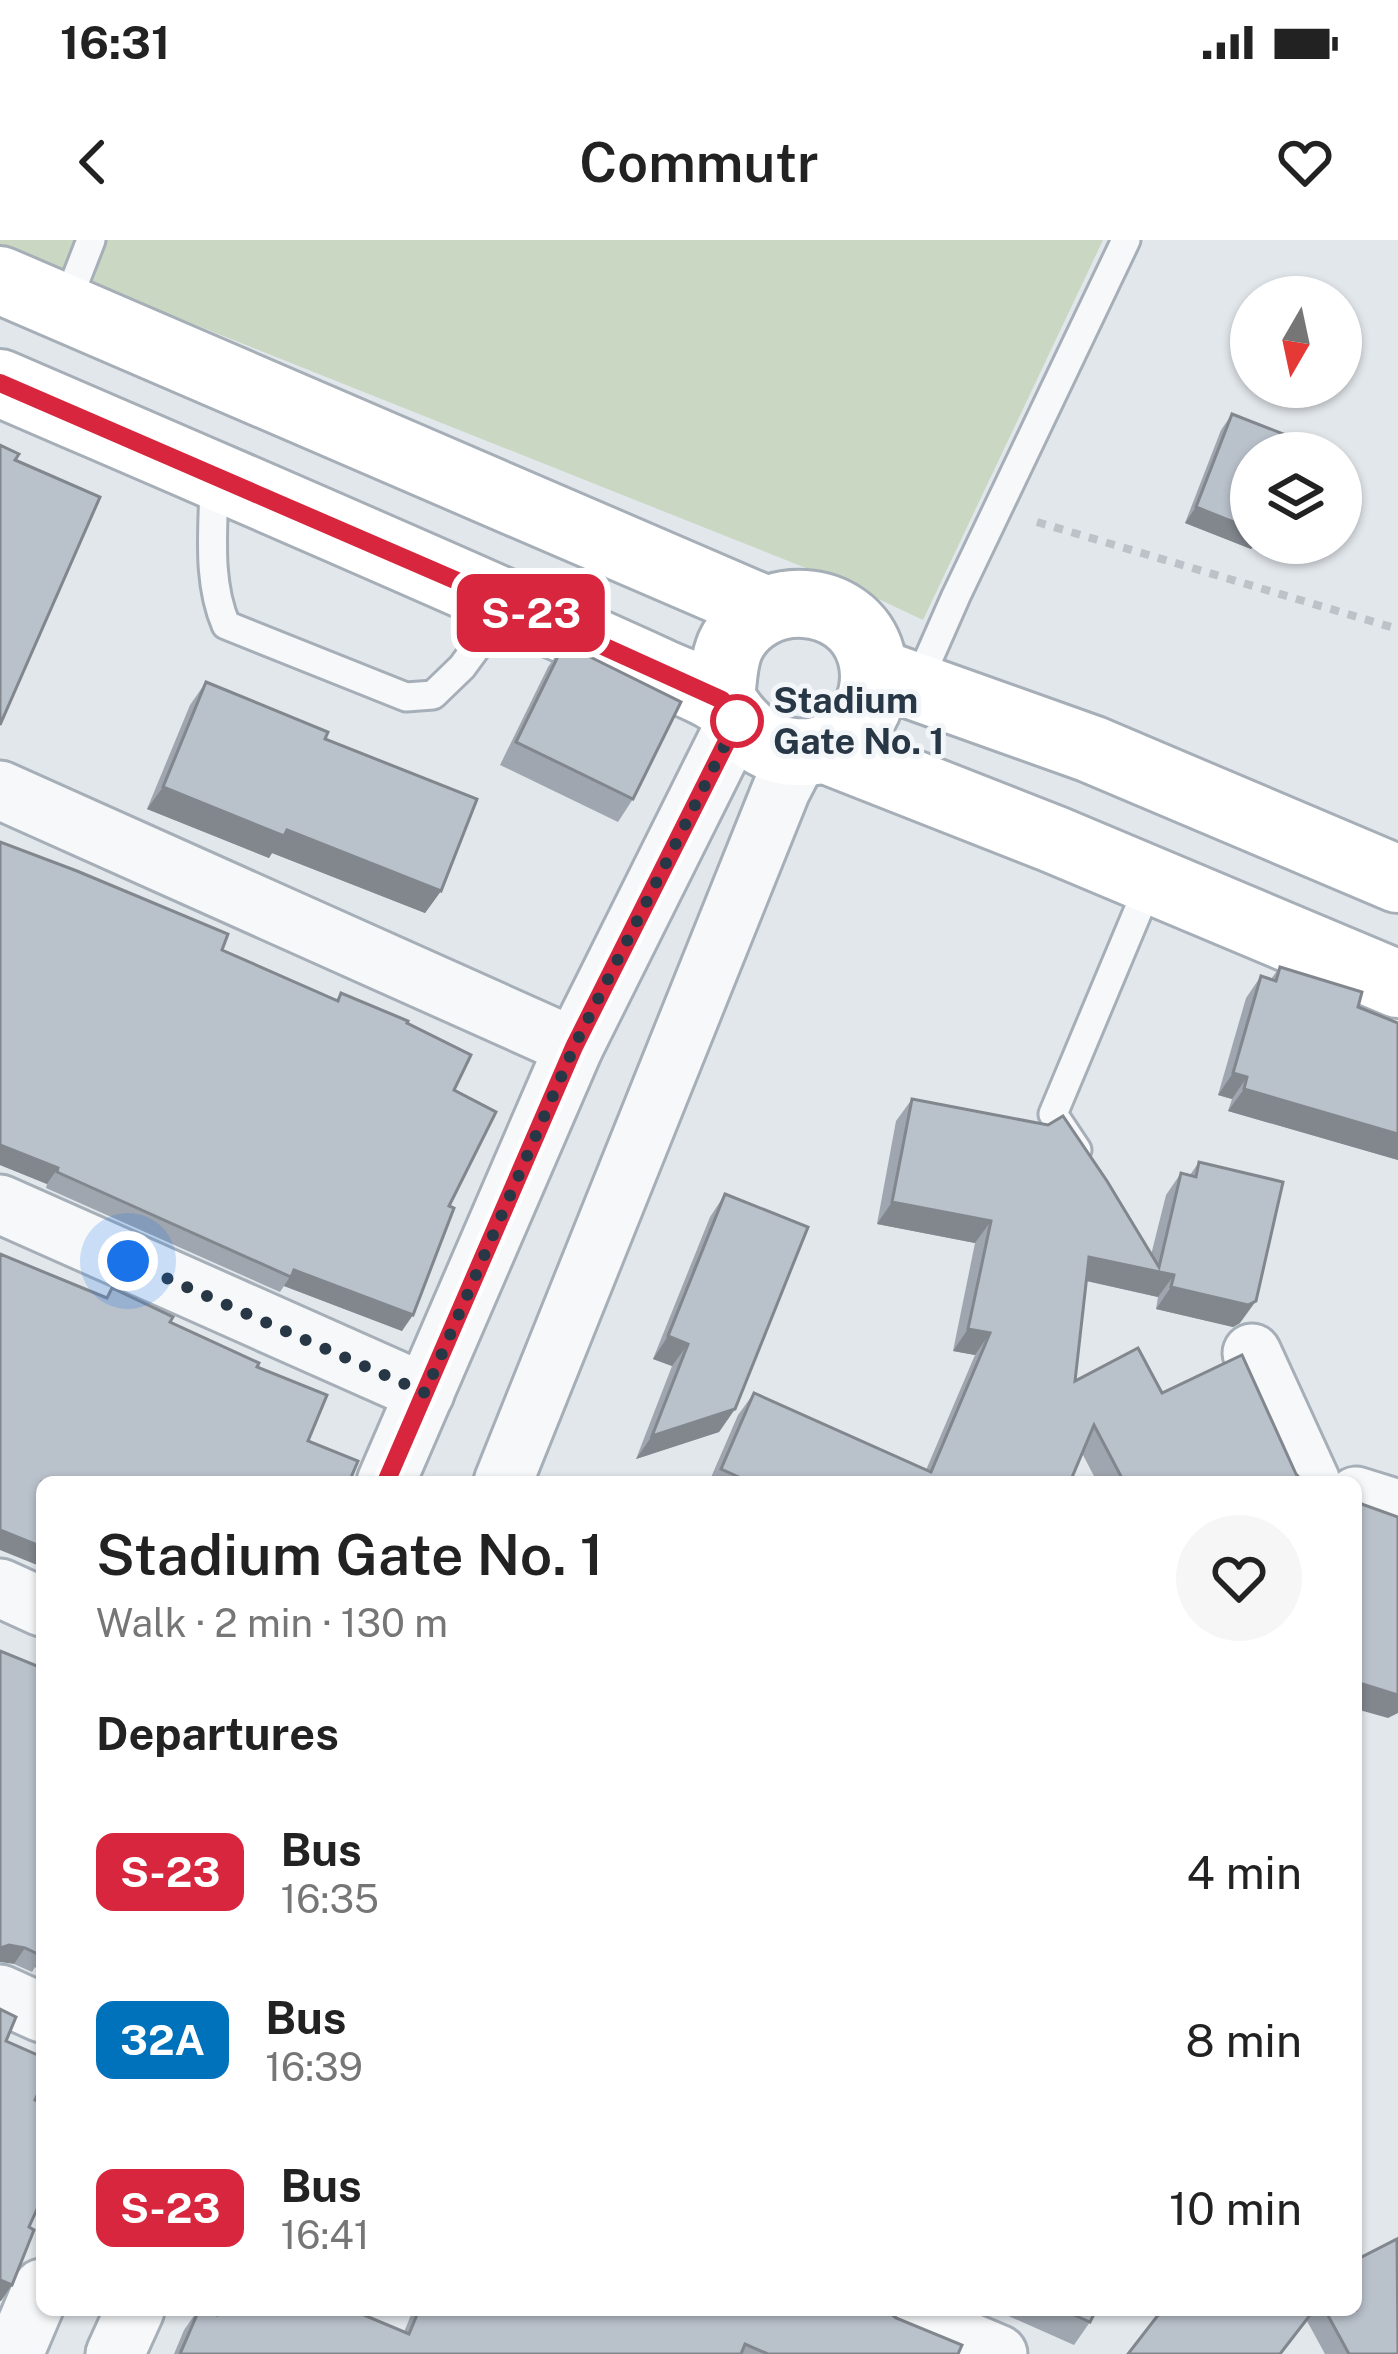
<!DOCTYPE html>
<meta charset="utf-8">
<style>
:root{--surface:#fff;--page:#f6f6f6;--text:#222;--muted:#767676}
body{margin:0;font-family:"Public Sans",sans-serif;background:var(--page);color:var(--text);height:100vh;display:flex;flex-direction:column;font-size:45px;white-space:nowrap}
*{box-sizing:border-box;margin:0}
p{font-size:39px;color:var(--muted)}
.icon{flex:none;width:66px;height:66px;fill:none;stroke:currentColor;stroke-width:2;stroke-linecap:round;stroke-linejoin:round}
.map{position:relative;flex:1;overflow:hidden}
.sheet{position:absolute;left:36px;top:1236px;width:1326px;height:840px;display:flex;flex-direction:column;background:var(--surface);border-radius:18px;box-shadow:0 3px 9px #0004}
.sheet>*{flex:none}
.badge{padding:0 24px;border-radius:18px;font-size:42px;line-height:78px}
.needle{width:78px;rotate:189deg}
.buttons{position:absolute;left:1230px;top:36px;display:grid;gap:24px}
.buttons a{display:grid;place-items:center;width:132px;height:132px;border-radius:50%;background:var(--surface);box-shadow:0 3px 9px #0004;font-size:60px}
.you{position:absolute;width:60px;height:60px;margin:-30px;border:9px solid #fff;border-radius:50%;background:#1a73e8;box-shadow:0 0 0 18px #1a73e833}
.map>.badge{position:absolute;translate:-50% -50%;box-shadow:0 0 0 6px #fff}
h2{padding:0 60px;font-size:45px;line-height:108px}
.round{display:grid;place-items:center;flex:none;width:126px;height:126px;border-radius:63px;background:var(--page)}
.overview{display:flex;align-items:center;justify-content:space-between;height:204px;padding:0 60px}
h1{font-size:57px;font-weight:600;line-height:90px}
ul{padding:0;list-style:none}
li{display:flex;align-items:center;gap:36px;height:168px;padding:0 60px}
li div{flex:1}
li b{display:block;font-size:45px}
li em{font-style:normal}
li .badge{min-width:132px;font-weight:700;text-align:center}
.status{display:flex;justify-content:space-between;align-items:center;height:84px;padding:0 60px;background:var(--surface);direction:ltr}
.status svg{height:33px;fill:currentColor}
header{display:flex;justify-content:space-between;align-items:center;height:156px;padding:0 60px;background:var(--surface);font-size:54px;font-weight:600}
.map>svg:first-child{display:block}
</style>
<div class="status"><b>16:31</b><svg viewBox="0 0 49 12"><path d="M0 12V9h3v3zM5 12V6h3v6zM10 12V3h3v9zM15 12V0h3v12zM26 1h20v11H26zM47 4h2v5h-2z"/></svg></div>
<header><svg class="icon" aria-label="back" viewBox="0 0 24 24"><path d="M15 5l-7 7 7 7"/></svg>Commutr<svg class="icon" aria-label="heart" viewBox="0 0 24 24"><path d="M12 20l-8-8c-3-5 5-10 8-4 3-6 11-1 8 4z"/></svg></header>
<div class="map">
<svg width="1398" height="2114" viewBox="0 0 1398 2114">
<rect width="100%" height="100%" fill="#e2e7ec"/>
<polygon fill="#cad7c2" points="0,0 1103,0 923,380 851,346 0,7"/>
<g fill="none" stroke-linecap="round" stroke-linejoin="round">
<g stroke="#a6afb7" stroke-width="33">
<g id="service">
<polyline points="65,67 91,0"/>
<path d="M214,236C214,286 206,338 226,385L406,457L433,455L462,427L509,363"/>
<polyline points="916,447 956,356 1126,0"/>
<polyline points="1077,910 1053,874 1151,640"/>
</g>
</g>
<g stroke="#a6afb7" stroke-width="63">
<g id="minor">
<polyline points="0,550 574,807"/>
<polyline points="0,964 425,1153"/>
<polyline points="1252,1113 1311,1242"/>
<polyline points="386,1242 574,807 737,480"/>
<polyline points="503,1242 781,550 800,513"/>
<polyline points="1356,1256 1398,1269"/>
<polyline points="0,1348 42,1367"/>
<polyline points="0,1754 42,1773"/>
<polyline points="893,2070 998,2114"/>
<polyline points="14,2114 42,2048"/>
<polyline points="115,2114 135,2070"/>
</g>
</g>
<g stroke="#a6afb7" stroke-width="72">
<g id="secondary">
<polyline points="0,40 766,370"/>
<path d="M0,143C220,238 440,332 658,431C677,440 698,447 716,458C725,462 728,470 734,477C750,497 770,511 795,512C848,517 885,464 871,415C853,351 758,346 730,406C723,423 723,442 721,460"/>
<polyline points="875,432 1091,509 1398,639"/>
<polyline points="824,509 1053,599 1398,744"/>
</g>
</g>
<polyline stroke="#bcc2c8" stroke-width="8" stroke-dasharray="9 9" stroke-linecap="butt" points="1037,282 1398,389"/>
<use href="#service" stroke="#f6f8fa" stroke-width="27"/>
<use href="#minor" stroke="#f6f8fa" stroke-width="57"/>
<use href="#secondary" stroke="#fff" stroke-width="66"/>
</g>
<g fill="#9fa6af">
<polygon points="1232,174 1251,303 1255,303 1251,309 1185,283 1221,190"/>
<polygon points="564,404 633,559 618,582 500,525 548,427"/>
<polygon points="206,442 325,499 441,651 425,673 272,613 269,618 147,569 190,465"/>
<polygon points="222,710 336,760 341,753 407,783 454,850 449,966 402,1091 284,1046 280,1052 46,948 47,944 0,925"/>
<polygon points="1280,727 1358,767 1398,783 1398,920 1228,871 1232,859 1218,855 1246,758 1261,736 1271,739"/>
<polygon points="912,859 1151,1015 1166,955 1181,933 1190,935 1199,922 1240,1083 1233,1087 1156,1069 1158,1057 1086,1041 1075,1141 1162,1153 1296,1234 1303,1242 1097,1242 1082,1213 1070,1242 709,1242 738,1175 754,1153 926,1230 975,1115 953,1111 975,1003 877,984 896,881"/>
<polygon points="725,954 735,1169 719,1192 636,1219 672,1126 653,1119 710,977"/>
<polygon points="42,1428 42,1730 35,1727 32,1732 14,1724"/>
<polygon points="198,2070 212,2072 213,2070 352,2070 404,2092 413,2070 886,2070 958,2114 174,2114 184,2090"/>
<polygon points="995,2070 1096,2070 1090,2082 1074,2105"/>
<polygon points="1259,2070 1356,2070 1398,2114 1325,2114 1307,2081 1281,2114 1128,2114"/>
</g>
<g fill="#82878e">
<polygon points="1196,267 1251,289 1251,303 1255,303 1251,309 1185,283"/>
<polygon points="163,547 287,590 441,651 425,673 272,613 269,618 147,569"/>
<polygon points="1233,833 1247,837 1232,859 1218,855"/>
<polygon points="1244,849 1398,894 1398,920 1228,871"/>
<polygon points="0,905 58,928 47,944 0,925"/>
<polygon points="892,962 991,981 975,1003 877,984"/>
<polygon points="1089,1017 1174,1035 1158,1057 1074,1038"/>
<polygon points="294,1030 413,1075 402,1091 284,1046"/>
<polygon points="1171,1047 1256,1061 1240,1083 1233,1087 1156,1069"/>
<polygon points="968,1089 990,1093 975,1115 953,1111"/>
<polygon points="668,1096 688,1104 672,1126 653,1119"/>
<polygon points="735,1169 719,1192 636,1219 652,1196"/>
<polygon points="0,1290 42,1307 42,1327 0,1310"/>
<polygon points="1356,1442 1398,1455 1398,1473 1388,1478 1356,1469"/>
<polygon points="9,1705 25,1708 14,1724 0,1722 0,1708"/>
<polygon points="42,1717 42,1730 35,1727"/>
<polygon points="0,2040 12,2045 1,2061 0,2061"/>
</g>
<g fill="#b9c1cb" stroke="#82878e" stroke-width="3">
<polygon points="1232,174 1299,200 1294,213 1251,213 1251,289 1196,267"/>
<polygon points="0,205 19,214 15,220 100,257 0,485"/>
<polygon points="564,404 681,462 633,559 516,502"/>
<polygon points="206,442 328,492 325,499 477,559 441,651 287,590 284,596 163,547"/>
<polygon points="0,602 77,631 228,694 222,710 338,761 341,753 408,781 407,783 471,815 454,850 496,872 449,966 454,968 413,1075 294,1030 291,1037 57,932 58,928 0,905"/>
<polygon points="1280,727 1362,752 1358,767 1398,783 1398,894 1244,849 1247,837 1233,833 1261,736 1276,741"/>
<polygon points="912,859 1048,885 1063,876 1107,941 1159,1027 1181,933 1196,937 1199,922 1283,942 1256,1061 1248,1065 1171,1047 1174,1035 1089,1017 1075,1141 1138,1108 1162,1153 1242,1115 1296,1234 1303,1242 1124,1242 1094,1185 1070,1242 750,1242 721,1229 754,1153 931,1232 990,1093 968,1089 991,981 892,962"/>
<polygon points="725,954 808,987 735,1169 652,1196 688,1104 668,1096"/>
<polygon points="0,1014 107,1058 112,1048 173,1077 170,1082 259,1123 257,1127 327,1155 308,1201 358,1221 349,1242 42,1242 42,1307 0,1290"/>
<polygon points="1356,1262 1398,1277 1398,1455 1356,1442"/>
<polygon points="0,1411 42,1428 42,1716 25,1708 9,1705 0,1708"/>
<polygon points="0,1769 16,1777 6,1801 42,1817 42,1845 35,1860 42,1864 42,1958 29,1987 34,1990 12,2045 0,2040"/>
<polygon points="1397,1999 1398,2114 1349,2114 1325,2070 1356,2070 1356,2020"/>
<polygon points="199,2070 206,2070 217,2075 219,2070 352,2070 409,2094 419,2070 886,2070 896,2078 962,2105 958,2114 768,2114 745,2104 741,2114 180,2114"/>
<polygon points="1063,2070 1096,2070 1090,2082"/>
<polygon points="1162,2070 1250,2070 1254,2073 1259,2070 1314,2070 1280,2114 1128,2114"/>
</g>
<g fill="none" stroke-linecap="round" stroke-linejoin="round">
<g stroke="#fff" stroke-width="27">
<polyline id="line" points="0,143 508,363 722,460 737,481 574,807 386,1242"/>
</g>
<use href="#line" stroke="#d7263d" stroke-width="18"/>
<polyline stroke="#283746" stroke-width="12" stroke-dasharray="0 21.6" points="128,1021 425,1153 574,807 737,481"/>
</g>
<circle fill="#fff" stroke="#d7263d" stroke-width="6" cx="737" cy="481" r="24"/>
<g text-anchor="middle" stroke-width="10" stroke-linejoin="round" paint-order="stroke">
<g font-size="36" font-weight="bold" fill="#283746" stroke="#f2f6f9" text-anchor="start">
<text x="773" y="473">Stadium<tspan x="773" dy="41">Gate No. 1</tspan></text>
</g>
</g>
</svg>
<div class="buttons">
<a><svg class="needle" viewBox="-14 -14 28 28"><path d="M0-13l5 13h-10z" fill="#e53935"/><path d="M0 13l5-13h-10z" fill="#767676"/></svg></a>
<a><svg class="icon" aria-label="layers" viewBox="0 0 24 24"><path d="M12 4l9 5-9 5-9-5zM3 14l9 5 9-5"/></svg></a>
</div>
<div class="you" style="left:128px;top:1021px"></div>
<b class="badge" style="left:531px;top:373px;background:#d7263d;color:#fff">S-23</b>
<section class="sheet">
<div class="overview"><div><h1>Stadium Gate No. 1</h1><p>Walk · 2 min · 130 m</p></div><a class="round"><svg class="icon" aria-label="heart" viewBox="0 0 24 24"><path d="M12 20l-8-8c-3-5 5-10 8-4 3-6 11-1 8 4z"/></svg></a></div>
<h2>Departures</h2>
<ul>
<li><span class="badge" style="background:#d7263d;color:#fff">S-23</span><div><b>Bus</b><p>16:35</p></div><em>4 min</em></li>
<li><span class="badge" style="background:#0072bc;color:#fff">32A</span><div><b>Bus</b><p>16:39</p></div><em>8 min</em></li>
<li><span class="badge" style="background:#d7263d;color:#fff">S-23</span><div><b>Bus</b><p>16:41</p></div><em>10 min</em></li>
</ul>
</section>
</div>
